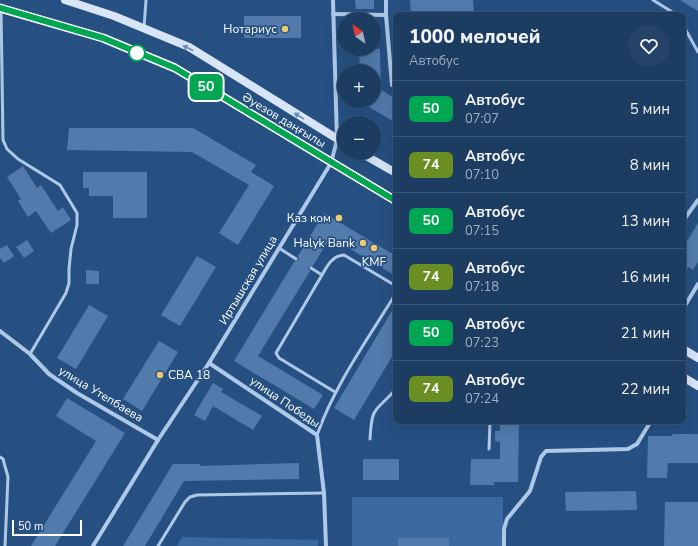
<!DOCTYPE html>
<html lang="ru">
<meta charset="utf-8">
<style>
:root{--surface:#1c3c62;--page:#254368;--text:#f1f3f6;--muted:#a0adbe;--line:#3a5677}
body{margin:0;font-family:"Nunito Sans",sans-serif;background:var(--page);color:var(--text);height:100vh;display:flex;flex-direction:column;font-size:15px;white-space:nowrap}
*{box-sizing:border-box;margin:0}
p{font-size:13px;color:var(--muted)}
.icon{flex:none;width:22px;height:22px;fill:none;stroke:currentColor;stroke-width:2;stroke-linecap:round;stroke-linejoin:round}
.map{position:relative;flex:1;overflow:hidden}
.side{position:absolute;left:393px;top:12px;width:293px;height:412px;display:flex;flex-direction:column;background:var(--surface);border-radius:8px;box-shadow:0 4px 16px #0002,0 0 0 1px var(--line)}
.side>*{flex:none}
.badge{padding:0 8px;border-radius:6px;font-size:14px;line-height:26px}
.needle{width:26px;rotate:327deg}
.buttons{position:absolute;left:337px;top:12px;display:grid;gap:8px}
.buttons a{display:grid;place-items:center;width:44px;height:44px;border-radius:50%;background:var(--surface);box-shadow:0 4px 16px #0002,0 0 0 1px var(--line);font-size:20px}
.scale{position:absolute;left:12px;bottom:10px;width:70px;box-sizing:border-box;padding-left:4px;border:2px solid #fff;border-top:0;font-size:11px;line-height:14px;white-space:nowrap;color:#fff;-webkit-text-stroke:3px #265082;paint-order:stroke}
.map>.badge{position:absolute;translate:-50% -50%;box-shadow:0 0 0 2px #fff}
.round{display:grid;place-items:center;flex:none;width:42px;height:42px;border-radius:21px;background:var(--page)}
.overview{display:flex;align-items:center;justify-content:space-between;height:68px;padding:0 16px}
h1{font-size:19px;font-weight:800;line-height:30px}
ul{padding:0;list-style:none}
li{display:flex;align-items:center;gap:12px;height:56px;padding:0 16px;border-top:1px solid var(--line)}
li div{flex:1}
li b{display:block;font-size:15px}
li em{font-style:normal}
li .badge{min-width:44px;font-weight:700;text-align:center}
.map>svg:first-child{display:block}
</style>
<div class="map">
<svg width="698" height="546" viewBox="0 0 698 546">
<rect width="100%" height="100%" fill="#265082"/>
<g fill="#3a69a0">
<rect x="352" y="497" width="151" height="49"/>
<polygon points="182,537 318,540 318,546 177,546"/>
</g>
<g fill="#527bac">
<polygon points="355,0 374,0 374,9 356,9"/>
<polygon points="410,0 473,0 474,15 452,15 452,12 429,13 429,15 411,15"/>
<polygon points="680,0 698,0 698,11"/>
<rect x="244" y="16" width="57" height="22"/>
<polygon points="359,49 380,49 381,90 396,99 396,123 359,101 374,101 374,71 360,71"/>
<polygon points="69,128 193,128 256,165 251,172 274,186 238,245 219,233 249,185 192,152 67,150"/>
<polygon points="23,166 37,188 41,185 58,211 63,207 71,220 51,233 36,211 28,217 18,201 21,199 7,177"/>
<polygon points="83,172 147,172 147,218 113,218 113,196 89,196 89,188 83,188"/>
<polygon points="324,213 396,256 396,276 330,237 313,266 308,267 310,271 258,356 323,395 314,409 234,361 294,262 299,260 298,256"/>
<polygon points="698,223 698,262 693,270 688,267 683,276 683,248"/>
<polygon points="27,240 34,251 24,258 16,247"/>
<polygon points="7,245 14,256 4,263 0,258 0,249"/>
<polygon points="197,256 216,267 180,326 161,315"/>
<polygon points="86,270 99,271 99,284 86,284"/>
<polygon points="396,304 396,350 354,420 334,408"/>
<polygon points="89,305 108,316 76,369 57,358"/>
<polygon points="159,341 178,352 142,411 123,399"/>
<polygon points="213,383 223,389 221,392 262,416 253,430 213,406 205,421 194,415"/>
<polygon points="67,398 125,433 55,546 31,546 96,441 56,416"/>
<polygon points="500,421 519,421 518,482 494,482 494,485 470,485 471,459 500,459 500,442 495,441 495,431 500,431"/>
<polygon points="672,434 698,434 698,463 668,463 667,478 647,478 648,436 672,436"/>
<rect x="363" y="459" width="36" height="21"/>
<polygon points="299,463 299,479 184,481 145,546 123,546 173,464 200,464 200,466"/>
<polygon points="636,491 637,510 566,511 565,492"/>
<polygon points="665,502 698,502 698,546 664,546"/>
<rect x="398" y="538" width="51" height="8"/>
</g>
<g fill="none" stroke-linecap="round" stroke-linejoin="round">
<g stroke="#aec9e7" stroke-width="3">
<polyline points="653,0 677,15"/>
<polyline points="1,8 3,140 7,149 18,159 60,185 77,213 77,225 71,249 69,269 69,283 66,293 30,354"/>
<polyline points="683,25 698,52"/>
<polyline points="144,28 146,0"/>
<polyline points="279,248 296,259"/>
<path d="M311,268L322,275C327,266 333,255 344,255L396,286"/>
<polyline points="322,275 276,353 279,358 335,392"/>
<path d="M317,435C335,384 368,339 396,293"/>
<path d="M370,439C372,404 375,413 396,389"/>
<polyline points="489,449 490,421"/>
<polyline points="0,457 3,459 8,477 5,546"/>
<polyline points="158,546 185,502 190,497 197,495 324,493"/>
</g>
<g stroke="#aec9e7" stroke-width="4">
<polyline points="333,14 386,15 386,0"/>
<polyline points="386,15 392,85 396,87"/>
<polyline points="683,221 698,200"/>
<polyline points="683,309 698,284"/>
<polyline points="0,331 30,354 49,374 77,393 158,440"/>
<polyline points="209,363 317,435 324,493 326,546"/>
<polyline points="93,546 158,440 209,363 331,163 337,140 333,0"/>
<polyline points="504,546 504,529 507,519 530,491 541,457 546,451 628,449 637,444 651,421"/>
</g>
<g stroke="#d8e5f6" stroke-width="8">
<polyline points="65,0 114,16 189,47 344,143"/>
<polyline points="0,8 103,38 175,68 396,201"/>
<polyline points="361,153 396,173"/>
<polyline points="683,349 698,358"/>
<polyline points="683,377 698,386"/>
</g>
</g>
<defs><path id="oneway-solid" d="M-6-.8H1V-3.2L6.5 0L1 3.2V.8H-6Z"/></defs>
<g fill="#6d8cb0">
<use href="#oneway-solid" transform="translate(188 48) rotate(-153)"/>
<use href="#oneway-solid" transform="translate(299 116) rotate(-148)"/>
</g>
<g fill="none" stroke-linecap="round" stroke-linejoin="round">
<g stroke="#fff" stroke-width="9">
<polyline id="line" points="0,8 103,38 175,68 396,201"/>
</g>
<use href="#line" stroke="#00a651" stroke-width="6"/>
</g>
<g fill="#f0ca73" stroke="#265082" stroke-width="1.5">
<circle cx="285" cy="29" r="4"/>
<circle cx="339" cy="218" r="4"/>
<circle cx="363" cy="243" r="4"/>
<circle cx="374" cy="248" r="4"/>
<circle cx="160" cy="375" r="4"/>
</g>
<circle fill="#fff" stroke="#00a651" stroke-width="2" cx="137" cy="53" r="8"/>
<g text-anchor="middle" stroke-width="3.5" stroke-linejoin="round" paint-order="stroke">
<g font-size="12" fill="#fff" stroke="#265082" text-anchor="end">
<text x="277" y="33">Нотариус</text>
<text x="331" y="222">Каз ком</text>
<text x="355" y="247">Halyk Bank</text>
<text x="374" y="266" text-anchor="middle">KMF</text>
<text x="168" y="379" text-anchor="start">СВА 18</text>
</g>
<g font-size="12" fill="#fff" stroke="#265082">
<text transform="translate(284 120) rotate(31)" y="4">Әуезов даңғылы</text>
<text transform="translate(248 280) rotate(-59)" y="4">Иртышская улица</text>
<text transform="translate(101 394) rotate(31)" y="4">улица Утепбаева</text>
<text transform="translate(285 402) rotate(34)" y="4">улица Победы</text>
</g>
</g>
</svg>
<div class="buttons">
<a><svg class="needle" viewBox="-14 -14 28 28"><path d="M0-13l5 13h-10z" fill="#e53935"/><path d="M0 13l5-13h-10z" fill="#a0adbe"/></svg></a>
<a>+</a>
<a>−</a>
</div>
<div class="scale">50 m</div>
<b class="badge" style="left:206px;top:87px;background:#00a651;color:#fff">50</b>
<section class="side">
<div class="overview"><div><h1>1000 мелочей</h1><p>Автобус</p></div><a class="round"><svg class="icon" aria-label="heart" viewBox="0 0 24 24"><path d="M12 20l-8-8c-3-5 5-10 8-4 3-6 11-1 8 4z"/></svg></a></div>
<ul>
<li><span class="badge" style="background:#00a651;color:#fff">50</span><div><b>Автобус</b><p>07:07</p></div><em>5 мин</em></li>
<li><span class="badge" style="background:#6b8e23;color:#fff">74</span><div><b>Автобус</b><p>07:10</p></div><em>8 мин</em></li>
<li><span class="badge" style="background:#00a651;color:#fff">50</span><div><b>Автобус</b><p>07:15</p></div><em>13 мин</em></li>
<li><span class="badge" style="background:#6b8e23;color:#fff">74</span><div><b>Автобус</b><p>07:18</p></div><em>16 мин</em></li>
<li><span class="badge" style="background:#00a651;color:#fff">50</span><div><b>Автобус</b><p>07:23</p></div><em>21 мин</em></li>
<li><span class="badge" style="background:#6b8e23;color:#fff">74</span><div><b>Автобус</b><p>07:24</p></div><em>22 мин</em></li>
</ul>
</section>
</div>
